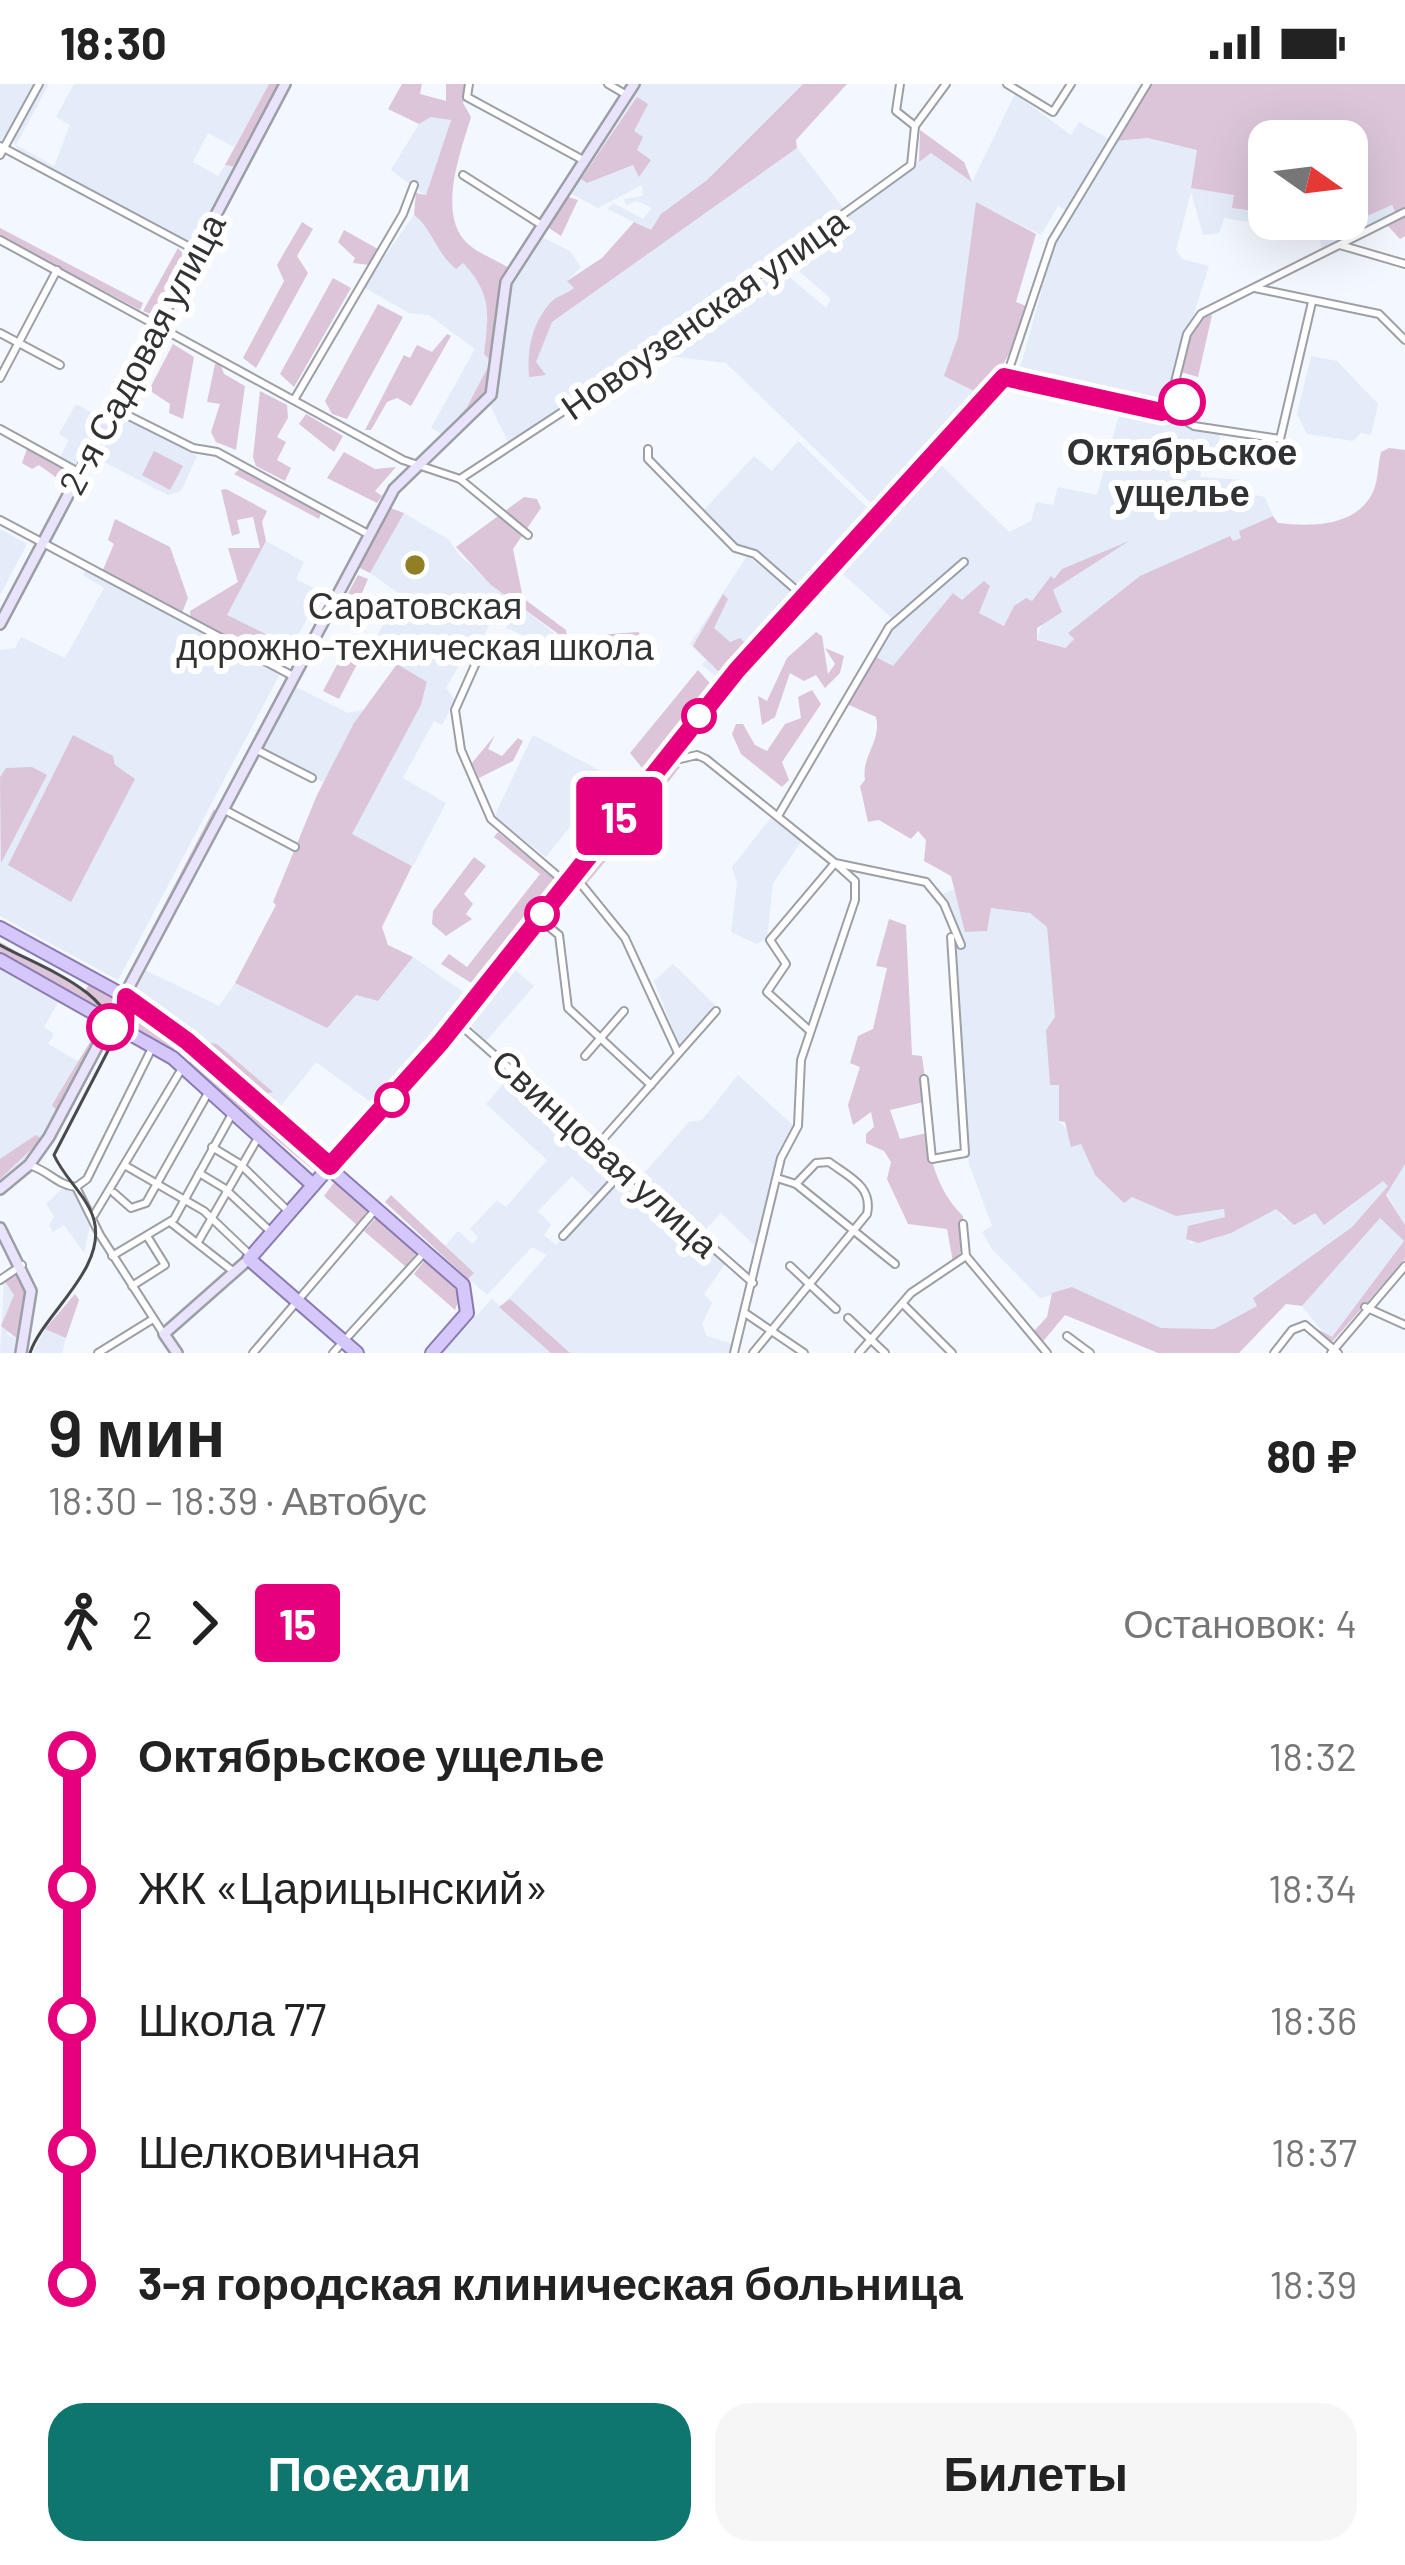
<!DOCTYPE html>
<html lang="ru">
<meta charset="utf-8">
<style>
:root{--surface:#fff;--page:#f6f6f6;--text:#222;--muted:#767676;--accent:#0f766e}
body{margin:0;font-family:Barlow,sans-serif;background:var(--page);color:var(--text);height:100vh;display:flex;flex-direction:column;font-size:45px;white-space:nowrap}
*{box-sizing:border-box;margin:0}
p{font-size:39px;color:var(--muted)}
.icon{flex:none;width:66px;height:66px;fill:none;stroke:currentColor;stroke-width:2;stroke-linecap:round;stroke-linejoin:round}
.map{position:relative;height:1269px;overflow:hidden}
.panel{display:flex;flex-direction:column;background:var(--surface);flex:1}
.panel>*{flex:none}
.badge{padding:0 24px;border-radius:9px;font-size:42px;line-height:78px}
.needle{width:78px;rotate:104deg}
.tools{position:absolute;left:1248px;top:36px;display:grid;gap:24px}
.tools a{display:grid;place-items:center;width:120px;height:120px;border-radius:24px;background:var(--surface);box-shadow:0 12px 48px #0002;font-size:60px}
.map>.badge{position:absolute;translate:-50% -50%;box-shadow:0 0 0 6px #fff}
.legs{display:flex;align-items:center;gap:18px;height:132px;padding:0 48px;font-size:39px}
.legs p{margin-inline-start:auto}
.summary{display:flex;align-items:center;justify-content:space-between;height:204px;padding:0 48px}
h1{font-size:66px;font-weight:600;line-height:90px}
.cta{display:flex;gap:24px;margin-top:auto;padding:24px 48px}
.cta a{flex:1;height:138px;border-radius:36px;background:var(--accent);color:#fff;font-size:48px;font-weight:600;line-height:138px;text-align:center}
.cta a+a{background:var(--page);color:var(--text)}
ul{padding:0 48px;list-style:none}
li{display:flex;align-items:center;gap:42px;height:132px;font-size:45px}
li i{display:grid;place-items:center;width:18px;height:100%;margin:0 15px;background:currentColor}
li i::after{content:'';width:30px;height:30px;margin:-15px;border:9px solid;border-radius:50%;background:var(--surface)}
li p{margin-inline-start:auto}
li:first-child i{background:linear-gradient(#0000 50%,currentColor 0)}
li:last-child i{background:linear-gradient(currentColor 50%,#0000 0)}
.status{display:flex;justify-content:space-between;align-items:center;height:84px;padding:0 60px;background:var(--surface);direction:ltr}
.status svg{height:33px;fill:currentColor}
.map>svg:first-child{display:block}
</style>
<div class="status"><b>18:30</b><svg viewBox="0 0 49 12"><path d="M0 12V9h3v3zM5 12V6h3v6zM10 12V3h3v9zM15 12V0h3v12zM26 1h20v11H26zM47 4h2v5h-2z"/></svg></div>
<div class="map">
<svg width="1405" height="1269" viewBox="0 0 1405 1269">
<rect width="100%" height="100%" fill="#f3f7fe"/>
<g fill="#e4ebf9">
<polygon points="0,0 36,0 0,58"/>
<polygon points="43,0 49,0 16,61 54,82 70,41 56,33 74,0 269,0 234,63 208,49 193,78 218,92 225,81 236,83 191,160 17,65 14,58 15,52"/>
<polygon points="640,0 803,0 707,96 661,130 651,147 608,125 613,119 643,135 652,124 637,117 626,121 624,115 643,112 642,101 598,124 566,107"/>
<polygon points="1015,10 1071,51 1079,38 1109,55 1066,126 1058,122 1041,151 977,119 958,253 945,292 980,310 876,424 726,279 660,271 779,184 826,224 831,215 788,177 930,68 972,98"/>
<polygon points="431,33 451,35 426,112 391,86 419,40"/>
<polygon points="1148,54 1198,66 1192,103 1235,111 1233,124 1269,129 1269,135 1349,140 1392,121 1397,131 1322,167 1318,149 1224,134 1219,149 1203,151 1191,108 1176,166 1182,175 1209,182 1165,321 1127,318 1018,292 1055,158 1116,57"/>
<polygon points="797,64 845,126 510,362 489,319 497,303 507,209 538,151 570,167 581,183 568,196 574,204 571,209 552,216 540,233 552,238"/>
<polygon points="414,131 484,200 488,237 484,270 491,277 467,323 442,350 431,344 475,265 429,231 409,229 363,203"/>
<polygon points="1311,272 1337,277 1378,320 1371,351 1361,349 1353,357 1307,350 1297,330"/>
<polygon points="76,320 103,335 75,383 60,374 69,356 59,350"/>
<polygon points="1121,324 1220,350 1217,364 1207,363 1200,393 1244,396 1250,410 1265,413 1273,432 1239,447 1242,453 1233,458 1230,452 1186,475 1069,550 1074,555 1064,564 1037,555 1053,506 1110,467 1053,496 1005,542 979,529 990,503 984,498 961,517 954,509 893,583 881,580 872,571 895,537 843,490 933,373 1009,448 1031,437 1036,418 1053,421 1058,403 1097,411"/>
<polygon points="121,331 197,372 181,407 168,411 98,375"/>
<polygon points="798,357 872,428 802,507 759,470 740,463 703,427 754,372 772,387"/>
<polygon points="404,429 448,455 461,473 567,560 563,568 506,544 508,538 493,533 483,554 472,558 446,604 455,616 442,641 434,637 403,694 446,719 413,782 352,750 421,621 427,599 382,570 384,565 374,557 392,524 403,530 410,517 370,489"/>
<polygon points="0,445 27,460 0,511"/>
<polygon points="266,457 304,478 296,495 321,508 292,563 226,531"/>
<polygon points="747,472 799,512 721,596 702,581 706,576 690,560"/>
<polygon points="86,486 280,590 118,896 0,832 0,566 15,564 21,553 65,574 104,504 83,491"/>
<polygon points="294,602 348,629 366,625 323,698 261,666"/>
<polygon points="533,651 610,692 546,773 494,733"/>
<polygon points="774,730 801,758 773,799 767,854 757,860 731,848 737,798 732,783"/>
<polygon points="954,805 966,848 985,842 990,824 1030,828 1047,842 1055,933 1051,1001 1059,1000 1059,1037 1081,1060 1095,1091 1176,1132 1225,1125 1225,1133 1188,1143 1190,1160 1276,1124 1285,1136 1315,1128 1324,1140 1383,1096 1389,1102 1405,1080 1405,1141 1385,1107 1353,1142 1254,1213 1257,1222 1214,1245 1161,1244 1073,1206 1040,1214 992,1165 982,1148 992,1142 969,1080 963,1026 953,866 962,860 940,811"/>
<polygon points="413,873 472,914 380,1025 316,978 276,1028 135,907 143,885 219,922 235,899 327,943 356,911 378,917"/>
<polygon points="0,879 61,913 44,943 54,950 48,960 85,981 38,1063 0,1097"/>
<polygon points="508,880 534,902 485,958 466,935"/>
<polygon points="673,880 715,921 680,963 654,897"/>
<polygon points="511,991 618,1086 595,1114 572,1092 538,1127 551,1141 544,1151 556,1161 613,1097 627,1104 678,1150 686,1143 725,1180 704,1210 712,1219 702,1240 707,1252 733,1260 731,1269 441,1269 492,1215 500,1222 510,1213 547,1171 532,1163 487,1211 439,1169 458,1147 473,1160 478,1153 470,1145 497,1116 506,1123 547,1076 486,1020"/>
<polygon points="738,991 795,1043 779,1072 757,1164 721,1129 702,1149 639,1095 689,1038 702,1036"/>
<polygon points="63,1104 72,1107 91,1138 84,1169 64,1141 53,1148 49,1142 54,1132 46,1120"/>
<polygon points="1380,1133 1404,1157 1332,1253 1325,1251 1302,1222"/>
<polygon points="4,1196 14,1211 7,1250 19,1256 14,1269 0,1269"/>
<polygon points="45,1245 66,1254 62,1269 33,1269"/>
</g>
<g fill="#dcc5d9">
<polygon points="269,0 280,0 236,83 225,81"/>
<path d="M402,0H422L420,10L446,17V0H467L463,19L471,33C461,67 436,131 468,160C479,170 497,176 509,184L497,217L490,303L446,347L467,323L491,277L484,270C489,229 492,210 463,179L456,185C436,169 432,144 414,131L416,109L426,111L451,36L431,33L419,40L388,25Z"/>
<path d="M803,0H847L796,56L797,64L552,238L536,278L546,291L529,293C527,266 531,241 550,219C556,212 567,210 574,204L567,197L602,174L634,138L651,146L661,130L707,96Z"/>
<polygon points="1151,0 1405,0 1405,152 1400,155 1387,141 1398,134 1392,121 1349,140 1333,140 1331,135 1347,135 1347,57 1269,57 1269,129 1232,124 1234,111 1191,104 1197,66 1148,54 1116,57"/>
<polygon points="637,13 648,20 634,47 643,53 637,66 651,76 639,93 633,81 587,99 581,95"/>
<polygon points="920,46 964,78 972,98 931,69 919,78"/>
<polygon points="565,112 578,116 561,152 546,142"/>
<path d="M976,118L1036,150L1016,218L1026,222C1015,258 1007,283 980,310L944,292L958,253Z"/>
<polygon points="302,138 313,145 297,172 308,189 256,284 243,274 284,197 277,181"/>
<polygon points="0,144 143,219 140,226 0,152"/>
<polygon points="344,146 378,165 369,181 353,179 355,174 338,158"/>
<polygon points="178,164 187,174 152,231 143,227"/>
<polygon points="333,194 351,204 294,303 280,290"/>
<polygon points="378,220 403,233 347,335 332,330 325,317"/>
<polygon points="1212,231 1198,293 1181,288 1191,249 1202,233"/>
<polygon points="447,250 451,252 411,322 397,314 387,318 371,346 365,346 404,271 410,274 417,261 432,268"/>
<polygon points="173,260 194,273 183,335 169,329 170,320 149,306"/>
<polygon points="220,279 224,290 245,302 236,366 216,358 211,348 220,320 207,318 215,280"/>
<polygon points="260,307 287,321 288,334 277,353 286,358 277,376 291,384 285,397 256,382 253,373"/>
<polygon points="306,330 343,352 334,368 299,340"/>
<polygon points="28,362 67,384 61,397 39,381 32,385 22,379"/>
<path d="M1389,364L1405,366V1080L1386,1111L1405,1141V1175L1332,1258L1306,1239L1332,1253L1404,1157L1380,1134L1302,1222L1286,1220L1239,1269H1158L1065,1231L1040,1261L1033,1248L1047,1233L1052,1209L1072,1203L1161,1244L1214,1245L1257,1222L1253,1214L1352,1143L1388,1102L1383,1097L1324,1141L1315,1129L1294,1141L1276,1125L1231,1149L1198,1159L1186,1155L1188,1142L1225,1133L1224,1125L1176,1132L1132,1113L1124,1119L1095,1091L1081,1060L1071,1063L1065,1038L1059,1037V1001H1050L1046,946L1055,933L1047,843L1030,829L991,824L987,847L965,848L951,792L924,777L926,756L918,747L911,755L879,736L868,738L860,702L865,696C861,672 882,657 876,633L847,620L872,571L893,582L953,509L962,516L984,497L990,502L979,529L1004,542L1014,522L1026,514L1032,517L1051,492L1054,495L1062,485L1129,457L1053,506L1062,528L1037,544V556L1065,564L1074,555L1068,549L1140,492L1230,452L1233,457L1241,454L1239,447L1273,432L1278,439C1307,442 1349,444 1369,415C1379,401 1377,384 1381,368Z"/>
<polygon points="154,367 183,382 170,406 142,391"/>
<polygon points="344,368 375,385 396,383 375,407 382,412 377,419 327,394"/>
<polygon points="241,384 322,427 319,435 234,390"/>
<polygon points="226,405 267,427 262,438 266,457 227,531 292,563 283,582 191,537 190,527 238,498 228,464 260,464 253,433 237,436 240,449 232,452 221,406"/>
<polygon points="524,413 537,415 541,424 513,465 523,514 566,546 568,557 491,501 456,463"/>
<polygon points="388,423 404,429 370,489 358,483"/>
<polygon points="115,435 170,463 188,514 181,531 102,488 114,460 108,456"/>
<polygon points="358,491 368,495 350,537 368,549 335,533"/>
<polygon points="810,509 817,514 747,591 743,587"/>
<polygon points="723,510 728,515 714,544 730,558 740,554 749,563 724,593 693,562"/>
<polygon points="639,548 641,562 634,570 616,568 596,551"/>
<polygon points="816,548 822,552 828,590 835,580 825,564 844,572 840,589 825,604 816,591 804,597 790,589 775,633 762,641 758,612 767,617 787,574"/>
<polygon points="353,551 368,559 339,615 323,607"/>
<polygon points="397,580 427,598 421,621 352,750 412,782 382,843 388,861 413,873 378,917 356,911 327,944 235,899 276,821 273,818 317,711 354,639"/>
<polygon points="698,586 716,606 647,690 630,669"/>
<polygon points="812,606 821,620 782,678 789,696 782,703 741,670 732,650 736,640 743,640 755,661 767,667 785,640 801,634 798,613"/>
<polygon points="73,651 113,672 115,681 135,695 71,818 8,781"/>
<polygon points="495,651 488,665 502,672 518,654 523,657 513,677 479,694 472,679"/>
<polygon points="665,679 680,683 624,754 614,743"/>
<polygon points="32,683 47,691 1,779 0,693 6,684"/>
<polygon points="214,725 217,730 127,897 125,896"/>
<polygon points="498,748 557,797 476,902 441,880 449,870 467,883 540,790 494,753"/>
<polygon points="608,752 621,759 587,799 579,789"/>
<polygon points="474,773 486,782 464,810 473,820 466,830 472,835 446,852 432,840 433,827"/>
<path d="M889,835L906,841L912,971L922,972L928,1017L890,1026L900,1055L927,1049C930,1081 942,1112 963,1132L965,1163L953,1178L947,1145L908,1140L887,1095L891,1078L884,1067L866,1059V1050L874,1043L871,1028L853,1041L848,1021L860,983L850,979L858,952L873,945L887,884L876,882Z"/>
<polygon points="0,858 85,907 91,897 118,915 113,925 96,925 0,872"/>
<polygon points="136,928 176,956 174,968 132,946"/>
<polygon points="99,943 100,950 58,1028 52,1021"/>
<polygon points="210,959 217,960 273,1008 258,1012 220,971 214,973 205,965"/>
<polygon points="195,972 320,1083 317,1089 186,981"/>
<polygon points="36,1051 42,1055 0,1095 0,1075"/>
<polygon points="336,1096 369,1124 357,1141 324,1112"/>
<polygon points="391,1111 474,1189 468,1195 385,1118"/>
<polygon points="376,1134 417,1168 406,1183 364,1147"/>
<polygon points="424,1177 461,1210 455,1226 414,1190"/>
<polygon points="19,1188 26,1208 19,1256 1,1242 14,1211 4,1196"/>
<polygon points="75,1210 79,1216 66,1254 45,1245"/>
<polygon points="510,1215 570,1269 551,1269 499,1223"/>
</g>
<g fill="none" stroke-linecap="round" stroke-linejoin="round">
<g stroke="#9c9fa6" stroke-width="10">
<g id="street">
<polyline points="469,0 467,13 583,76"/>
<polyline points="608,0 625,10"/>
<polyline points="900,0 896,27 915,42"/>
<polyline points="1007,0 1053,28 1071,0"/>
<polyline points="915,42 946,0"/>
<polyline points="0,62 197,167"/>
<polyline points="0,71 39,0"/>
<polyline points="463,91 540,140"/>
<polyline points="0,156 403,376 460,395 528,451"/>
<polyline points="1340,161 1405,180"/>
<polyline points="1255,204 1379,230 1405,256"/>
<polyline points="0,249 60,281"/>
<polyline points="1004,293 1168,326 1194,342 1280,355 1312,218"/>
<polyline points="0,294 57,186"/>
<polyline points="294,316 403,130 414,101"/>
<polyline points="115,325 193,364 217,368 368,450"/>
<polyline points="1168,326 1187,250 1201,230 1405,128"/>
<polyline points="0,345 78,388"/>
<polyline points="648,365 648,375 735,464 755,470 803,512"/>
<polyline points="460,395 643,275 911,81 915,42"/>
<polyline points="0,436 293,592"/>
<polyline points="479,572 455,626 461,666 491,735 566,799"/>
<polyline points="255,665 312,694"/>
<polyline points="666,670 676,676 697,671 706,675 835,779 926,798 944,820 961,861"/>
<polyline points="223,725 295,763"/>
<polyline points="778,732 889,543 964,478"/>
<polyline points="573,790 625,854 678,969"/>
<polyline points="538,834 559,851 568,924 651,1001"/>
<polyline points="457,938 753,1199"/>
<polyline points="585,972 624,927"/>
<polyline points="924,995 932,1075 965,1069 951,853"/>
<polyline points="212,1063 240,1080 287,1126"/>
<polyline points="596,1063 716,927"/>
<path d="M29,1081C48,1086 57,1101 76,1103"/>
<polyline points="126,1082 204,1127 249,1170"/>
<polyline points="330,1082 424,979 722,604 1008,288 1052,157 1147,0"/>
<polyline points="199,1089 224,1104 270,1147"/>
<polyline points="777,1094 796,1100 895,1180"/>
<polyline points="76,1103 100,1151 163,1249"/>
<polyline points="76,1103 87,1095 152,964"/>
<polyline points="114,1109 131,1124 146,1119 208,1009"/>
<polyline points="94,1131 181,986"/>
<polyline points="170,1138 234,1188"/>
<polyline points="963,1140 966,1172 1047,1269"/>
<polyline points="563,1152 623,1087"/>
<polyline points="198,1158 259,1052"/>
<polyline points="112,1172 174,1135 232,1030"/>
<polyline points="790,1182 836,1225"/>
<polyline points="0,1196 22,1181"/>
<polyline points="132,1202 165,1181 147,1152"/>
<polyline points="905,1222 952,1269"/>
<polyline points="1365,1223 1405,1241"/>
<polyline points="745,1229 804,1269"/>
<polyline points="848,1234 885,1269"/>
<polyline points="1067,1252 1090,1269"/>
<polyline points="98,1269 153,1235"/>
<polyline points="253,1269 375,1126"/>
<polyline points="333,1269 423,1170"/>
<polyline points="734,1269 781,1074 798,1042 801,976 855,816 855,797 835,779 770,856 786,880 767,908 810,947"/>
<path d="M753,1269L867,1130C873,1102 849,1093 829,1078L816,1079L796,1100"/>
<polyline points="859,1269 911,1209 966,1172"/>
<polyline points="1274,1269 1292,1246 1305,1241 1338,1269"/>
<polyline points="1331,1269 1405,1182"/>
</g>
</g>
<g stroke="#9c9fa6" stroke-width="14">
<g id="secondary">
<polyline points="0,540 285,0"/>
<polyline points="0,1105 29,1081 49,1053 394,405 491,311 506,198 634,0"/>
<polyline points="0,1144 31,1207 21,1269"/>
<polyline points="177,1269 164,1250 249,1175"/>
</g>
</g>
<g stroke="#8a7ab2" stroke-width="16">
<g id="primary">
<polyline points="0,844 126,913 169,944 463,1201 467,1229 432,1269"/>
<polyline points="0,876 173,974 313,1101"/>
<polyline points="330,1082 249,1175 357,1269"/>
</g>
</g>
<use href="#street" stroke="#fff" stroke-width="6"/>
<use href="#secondary" stroke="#eae3fc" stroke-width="9"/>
<use href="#primary" stroke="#d6c7fa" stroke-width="12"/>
<path stroke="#484a4d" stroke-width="3" d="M0,861C37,882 121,909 112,959L54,1071C64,1094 88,1113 94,1136C107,1185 43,1230 30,1269"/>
</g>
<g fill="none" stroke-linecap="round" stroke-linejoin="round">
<g stroke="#fff" stroke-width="27">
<polyline id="line-1" points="110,943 125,946 126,913 187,957 330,1082 441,958 737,586 1004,293 1162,328 1172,318 1182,318"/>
</g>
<use href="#line-1" stroke="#e6007e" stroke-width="18"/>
</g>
<g fill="#fff" stroke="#e6007e" stroke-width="6">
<circle cx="1182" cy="318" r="21"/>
<circle cx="699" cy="632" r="15"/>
<circle cx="542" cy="830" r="15"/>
<circle cx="110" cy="943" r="21"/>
<circle cx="392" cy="1016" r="15"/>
</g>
<circle fill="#927f25" stroke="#fff" stroke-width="4.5" cx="415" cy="481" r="12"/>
<g text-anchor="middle" stroke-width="12" stroke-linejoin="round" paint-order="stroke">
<g font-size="36" fill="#303234" stroke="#fff">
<text transform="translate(704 230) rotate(-35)" y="13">Новоузенская улица</text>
<text transform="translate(142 270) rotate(-62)" y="13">2-я Садовая улица</text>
<text transform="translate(605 1069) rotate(42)" y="13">Свинцовая улица</text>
</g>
<g font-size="36" font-weight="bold" fill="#303234" stroke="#fff">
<text x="1182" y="381">Октябрьское<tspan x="1182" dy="41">ущелье</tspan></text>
</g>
<g font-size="36" fill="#303234" stroke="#fff">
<text x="415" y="535">Саратовская<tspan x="415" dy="41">дорожно-техническая школа</tspan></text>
</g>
</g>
</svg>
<div class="tools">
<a><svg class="needle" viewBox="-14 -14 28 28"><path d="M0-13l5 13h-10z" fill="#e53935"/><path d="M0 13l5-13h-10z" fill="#767676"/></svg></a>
</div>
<b class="badge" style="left:619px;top:732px;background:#e6007e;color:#fff">15</b>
</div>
<section class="panel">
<div class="summary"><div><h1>9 мин</h1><p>18:30 – 18:39 · Автобус</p></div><b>80 ₽</b></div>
<div class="legs"><svg class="icon" aria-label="walk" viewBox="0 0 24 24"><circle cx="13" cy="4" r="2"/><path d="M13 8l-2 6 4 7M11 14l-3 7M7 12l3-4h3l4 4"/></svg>2<svg class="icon" aria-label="forward" viewBox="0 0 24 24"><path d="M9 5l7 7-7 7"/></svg><b class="badge" style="background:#e6007e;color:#fff">15</b><p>Остановок: 4</p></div>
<ul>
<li><i style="color:#e6007e"></i><b>Октябрьское ущелье</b><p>18:32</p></li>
<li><i style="color:#e6007e"></i><span>ЖК «Царицынский»</span><p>18:34</p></li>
<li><i style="color:#e6007e"></i><span>Школа 77</span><p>18:36</p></li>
<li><i style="color:#e6007e"></i><span>Шелковичная</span><p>18:37</p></li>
<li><i style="color:#e6007e"></i><b>3-я городская клиническая больница</b><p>18:39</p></li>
</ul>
<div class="cta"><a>Поехали</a><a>Билеты</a></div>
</section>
